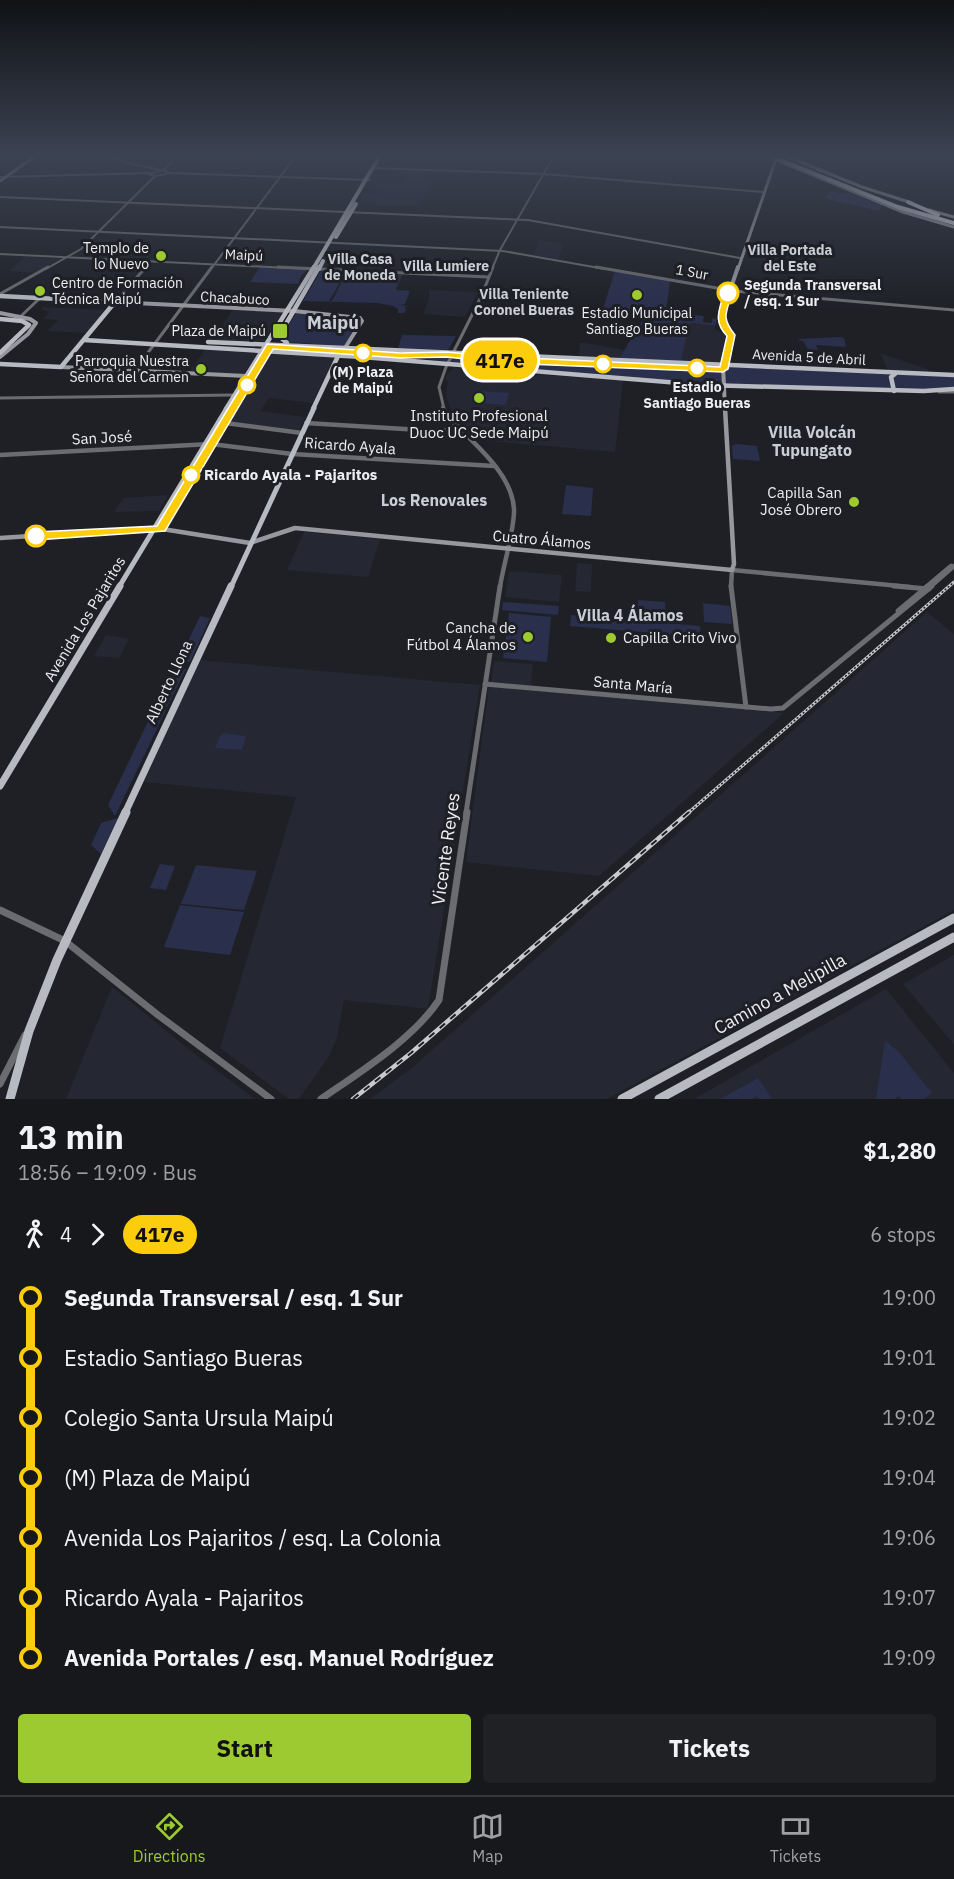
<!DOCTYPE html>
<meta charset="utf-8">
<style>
:root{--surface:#16181c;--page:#1f2125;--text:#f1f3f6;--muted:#9ea0a3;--line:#35373b;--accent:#9dca30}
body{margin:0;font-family:"IBM Plex Sans",sans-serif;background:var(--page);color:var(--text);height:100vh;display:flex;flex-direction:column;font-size:22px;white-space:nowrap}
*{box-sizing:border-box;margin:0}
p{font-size:20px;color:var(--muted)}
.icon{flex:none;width:33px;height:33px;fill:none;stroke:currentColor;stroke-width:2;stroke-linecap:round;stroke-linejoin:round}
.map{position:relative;height:1099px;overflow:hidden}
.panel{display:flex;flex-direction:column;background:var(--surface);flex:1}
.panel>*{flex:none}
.badge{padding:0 12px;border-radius:20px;font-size:21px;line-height:39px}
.map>.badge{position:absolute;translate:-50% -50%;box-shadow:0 0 0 3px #fff}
.legs{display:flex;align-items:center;gap:9px;height:66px;padding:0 18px;font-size:20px}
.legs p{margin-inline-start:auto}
.overview{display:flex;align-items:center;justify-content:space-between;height:102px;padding:0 18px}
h1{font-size:33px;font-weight:700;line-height:45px}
.button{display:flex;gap:12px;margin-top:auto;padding:12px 18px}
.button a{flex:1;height:69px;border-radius:6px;background:var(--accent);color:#111;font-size:24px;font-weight:700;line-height:69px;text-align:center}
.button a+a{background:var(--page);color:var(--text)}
ul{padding:0 18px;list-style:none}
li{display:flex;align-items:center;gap:21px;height:60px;font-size:22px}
li i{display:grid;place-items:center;width:9px;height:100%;margin:0 8px;background:currentColor}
li i::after{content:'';width:15px;height:15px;margin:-8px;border:4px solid;border-radius:50%;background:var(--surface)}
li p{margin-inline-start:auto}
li:first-child i{background:linear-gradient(#0000 50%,currentColor 0)}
li:last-child i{background:linear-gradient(currentColor 50%,#0000 0)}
.tab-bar{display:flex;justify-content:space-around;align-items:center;height:84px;border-top:2px solid var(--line);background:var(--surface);font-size:16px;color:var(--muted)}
.tab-bar a{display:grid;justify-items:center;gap:3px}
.tab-bar .active{color:var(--accent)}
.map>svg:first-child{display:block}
</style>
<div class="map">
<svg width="954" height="1099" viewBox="0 0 954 1099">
<rect width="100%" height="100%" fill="#1e2026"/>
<g fill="#252733">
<polygon points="411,170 425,170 420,182 429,182 419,207 359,204 364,193 382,194 385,187 369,186 371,183 404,184"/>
<polygon points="540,240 564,244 558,259 533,255"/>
<polygon points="25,257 62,259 37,273 9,271"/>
<polygon points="429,290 478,292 465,317 423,314 429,299"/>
<polygon points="42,307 106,310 86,333 47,331 58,320 43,319 49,312 42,310"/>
<polygon points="233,309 283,312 264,341 213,340"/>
<polygon points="690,323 715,326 715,330 728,334 722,363 681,361"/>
<polygon points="580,343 586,343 625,350 619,359 579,356"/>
<polygon points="206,348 259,351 243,375 190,371"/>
<polygon points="269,351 336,355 312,403 269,398 260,411 305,417 299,430 229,422"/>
<polygon points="880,353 927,369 930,373 888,371"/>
<polygon points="454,367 475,371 623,380 615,452 476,440 459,424 448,403 446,393 448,381 445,380 447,374"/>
<polygon points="168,495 159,511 114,512 123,498"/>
<polygon points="304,532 380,539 368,577 287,570"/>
<polygon points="577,563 592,564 591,592 575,591"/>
<polygon points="509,571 562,575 559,602 505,597"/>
<polygon points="927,612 954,634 954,910 607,1099 370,1099 413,1067"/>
<polygon points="106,635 129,639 119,658 94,656"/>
<polygon points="199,660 480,685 428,1009 344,1000 337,1038 329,1056 299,1099 289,1099 220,1048 296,797 144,782"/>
<polygon points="494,661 533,664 531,685 491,682"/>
<polygon points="489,686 784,713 599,876 466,862"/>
<polygon points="954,955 954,1044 903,984"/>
<polygon points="112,987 191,1051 255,1099 66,1099"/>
<polygon points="886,989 954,1073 954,1099 694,1099"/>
</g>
<g fill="#2a2f4c">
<polygon points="832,191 840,194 850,193 882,206 879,211 823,198"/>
<polygon points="260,267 308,269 301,276 298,284 250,282"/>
<polygon points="321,271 346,272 329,301 332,301 347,272 402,275 396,290 410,291 405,304 401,305 409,307 405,307 406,310 404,313 398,313 398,309 393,306 377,303 303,301"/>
<polygon points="615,271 670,281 666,311 704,316 703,322 712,323 712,318 717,319 715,326 690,323 681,361 619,359 646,314 603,309"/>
<polygon points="296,313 358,318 360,320 345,346 287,342 281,338"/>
<polygon points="402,335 456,336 448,350 398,348"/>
<polygon points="840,337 844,338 846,347 816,345 818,350 808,350 804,342 797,339"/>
<polygon points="391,352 954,377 954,391 703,384 467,365 394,354"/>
<polygon points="481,391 509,393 506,405 478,403"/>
<polygon points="736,444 757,446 760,461 733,459 732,446"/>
<polygon points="566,485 593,488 591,516 562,514"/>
<polygon points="638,600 665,602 666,623 700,626 701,637 570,626 571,615 638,620"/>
<polygon points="503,602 559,606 558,615 502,610"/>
<polygon points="703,603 730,606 732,624 704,622"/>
<polygon points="509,613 551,617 547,662 503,658"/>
<polygon points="200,616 210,618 190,662 179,661"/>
<polygon points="174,668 186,669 167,707 155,706"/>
<polygon points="154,709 166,710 115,816 108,805"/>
<polygon points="224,733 245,736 246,737 242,750 215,748 220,736"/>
<polygon points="118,818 101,854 91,845 101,823"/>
<polygon points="160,864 175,866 166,890 150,888"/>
<polygon points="196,865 257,871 244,910 181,904"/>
<polygon points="180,905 244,912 230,955 164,947"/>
<polygon points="885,1041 898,1051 932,1093 923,1099 902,1099 899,1096 894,1099 876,1099"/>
<polygon points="758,1078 772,1099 759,1099 757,1096 751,1099 720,1099"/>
</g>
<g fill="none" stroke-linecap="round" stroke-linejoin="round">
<g stroke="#6b6c70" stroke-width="2">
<polyline points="104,157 160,170"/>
<polyline points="372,168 544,174 763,192"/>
<polygon points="163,170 170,173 156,176 149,174"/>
<polyline points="164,170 176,157"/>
<polyline points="169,173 370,180"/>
<polyline points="0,177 149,173"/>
<polyline points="0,197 528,220 740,258"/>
<polyline points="0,227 503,251 605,269"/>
<polyline points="0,254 310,269"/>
<polyline points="46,269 81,249 155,176"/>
<polyline points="144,269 150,262"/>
<polyline points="211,269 295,157"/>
<polyline points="492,269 500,250 553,157"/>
</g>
<g stroke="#6b6c70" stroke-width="3">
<polyline points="278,267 488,277"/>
<polyline points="596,267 734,291 954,310"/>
<polyline points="0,294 48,267"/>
<polyline points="115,302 146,267"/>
<polyline points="20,317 40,298"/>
<polyline points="135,370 212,267"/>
<polyline points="939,392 954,392"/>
<polyline points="0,398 234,395"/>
<polyline points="444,409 439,387 446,367 481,297 493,267"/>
</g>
<g stroke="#6b6c70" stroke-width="4.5">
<path d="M443,408L447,416C471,441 512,472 514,509C515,528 503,566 500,587"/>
<polyline points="220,419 225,423 302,433"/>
<polyline points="306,423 437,431 457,429"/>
<polyline points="0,455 211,444 292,454 494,466"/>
<polyline points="731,587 732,570 910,587"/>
<polyline points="926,587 951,566"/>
<polyline points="930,587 954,566"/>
</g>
<g stroke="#6b6c70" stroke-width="5">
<polyline points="731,586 746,707"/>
<polyline points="894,586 929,589"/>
<polyline points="898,611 928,586"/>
<polyline points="485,684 771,709 783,708 932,586"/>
<polyline points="466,813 500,586"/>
</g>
<g stroke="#6b6c70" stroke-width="7">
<polyline points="0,910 65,941 158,1015 271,1099"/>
<polyline points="0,1084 25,1035"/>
<path d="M321,1099C360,1072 413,1039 439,1000L467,812"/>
</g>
<g stroke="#97989e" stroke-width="3">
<polyline points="769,157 903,212 954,227"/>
<polyline points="788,157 862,187 912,203"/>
<polyline points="0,181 34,157"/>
<polyline points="929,210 954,217"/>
<polyline points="738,269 776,159"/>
</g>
<g stroke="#97989e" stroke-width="4">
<polyline points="115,302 294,311 360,318 362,321 345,348"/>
<polyline points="0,313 30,319 36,323 28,334 0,357"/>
<polyline points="61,367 246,376"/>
<polyline points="725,409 723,365 731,337 722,326 721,317 738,267"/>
</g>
<polyline stroke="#97989e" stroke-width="4.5" points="0,538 156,528 250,543 295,528 732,570 734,564 725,408"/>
<g stroke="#b8bac2" stroke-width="4">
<polyline points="336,237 356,204"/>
<polyline points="313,269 379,157"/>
<polyline points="319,269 323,261"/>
</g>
<g stroke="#b8bac2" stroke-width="4.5">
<polyline points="0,296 115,302"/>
<polyline points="0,319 22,321 29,325 0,353"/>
<polyline points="84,340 362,357 704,385 924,391 954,389"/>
<polyline points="208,342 954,375"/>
<polyline points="287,343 279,336 319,267"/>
<polyline points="0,364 61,367 115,302"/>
<polyline points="894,391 891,377 895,374"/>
<polyline points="226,409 314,267"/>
<polyline points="313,409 339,354"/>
</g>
<g stroke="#b8bac2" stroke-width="5">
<polyline points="119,587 227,408"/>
<polyline points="231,587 314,408"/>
</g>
<g stroke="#b8bac2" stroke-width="7">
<polyline points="0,786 120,586"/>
<polyline points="125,813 231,586"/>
</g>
<g stroke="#b8bac2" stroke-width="9">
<polyline points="10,1099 29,1031 57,960 126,812"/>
<polyline points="622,1099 954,918"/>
<polyline points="659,1099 954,937"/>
</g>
<g stroke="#d7d9e2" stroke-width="4">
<polyline points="773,157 898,207 954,223"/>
<polyline points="908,202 938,215"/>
</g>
<g stroke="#c9cace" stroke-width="3">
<polyline id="rail-far1" points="688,813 954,582"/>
</g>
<g stroke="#c9cace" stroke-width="4.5">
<polyline id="rail" points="353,1099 411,1053 689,812"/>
</g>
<use href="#rail-far1" stroke="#1e2026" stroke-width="1.5" stroke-dasharray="2" stroke-linecap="butt"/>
<use href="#rail" stroke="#1e2026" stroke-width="2" stroke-dasharray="7" stroke-linecap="butt"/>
<polyline stroke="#97989e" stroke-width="3" points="773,158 777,158"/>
</g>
<linearGradient id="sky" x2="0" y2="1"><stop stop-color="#101215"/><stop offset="0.5" stop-color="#3b4252"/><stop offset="1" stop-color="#3b4252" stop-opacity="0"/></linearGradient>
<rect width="954" height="311" fill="url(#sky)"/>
<path fill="#fccd0d" stroke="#fff" stroke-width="1.5" d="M728,291L732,293C726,313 721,318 735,335L728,369L723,372L500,363L447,357L401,358L273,349L165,531L36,540L30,536L36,532L157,526L267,344L401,353L447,352L500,357L720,367L727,336C713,321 719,311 724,293Z"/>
<g fill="#9dca30" stroke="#1e2026" stroke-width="2">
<circle cx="161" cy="256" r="6"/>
<circle cx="40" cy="291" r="6"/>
<circle cx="637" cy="295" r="6"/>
<rect x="272" y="323" width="16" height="16" rx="3"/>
<circle cx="201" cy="369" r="6"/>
<circle cx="479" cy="398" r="6"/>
<circle cx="854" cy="502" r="6"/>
<circle cx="528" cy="637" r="6"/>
<circle cx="611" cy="638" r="6"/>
</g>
<g fill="#fff" stroke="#fccd0d" stroke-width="3">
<circle cx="728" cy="293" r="10"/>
<circle cx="363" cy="353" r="8"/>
<circle cx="603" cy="364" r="8"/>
<circle cx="697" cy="368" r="8"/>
<circle cx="247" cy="385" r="8"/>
<circle cx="191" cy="475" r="8"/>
<circle cx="36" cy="536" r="10"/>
</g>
<g text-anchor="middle" stroke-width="6" stroke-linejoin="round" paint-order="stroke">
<g font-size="14" fill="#edeef2" stroke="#1e2026" text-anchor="end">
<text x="149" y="253">Templo de<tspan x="149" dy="16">lo Nuevo</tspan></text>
<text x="52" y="288" text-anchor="start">Centro de Formación<tspan x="52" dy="16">Técnica Maipú</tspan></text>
<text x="637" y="318" text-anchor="middle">Estadio Municipal<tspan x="637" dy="16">Santiago Bueras</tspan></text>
<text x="266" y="336">Plaza de Maipú</text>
<text x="189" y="366">Parroquia Nuestra<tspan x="189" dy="16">Señora del Carmen</tspan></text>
</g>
<g font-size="14" font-weight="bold" fill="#cacdd5" stroke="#1e2026">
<text x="790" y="255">Villa Portada<tspan x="790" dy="16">del Este</tspan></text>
<text x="360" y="264">Villa Casa<tspan x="360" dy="16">de Moneda</tspan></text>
<text x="446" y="271">Villa Lumiere</text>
<text x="524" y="299">Villa Teniente<tspan x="524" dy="16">Coronel Bueras</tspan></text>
</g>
<g font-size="14" fill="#edeef2" stroke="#1e2026">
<text transform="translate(244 255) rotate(3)" y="5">Maipú</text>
<text transform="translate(692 272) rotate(10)" y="5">1 Sur</text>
<text transform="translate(235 298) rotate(3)" y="5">Chacabuco</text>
<text transform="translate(809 357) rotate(3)" y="5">Avenida 5 de Abril</text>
</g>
<g font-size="14" font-weight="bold" fill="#edeef2" stroke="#1e2026">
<text x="744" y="290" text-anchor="start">Segunda Transversal<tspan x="744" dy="16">/ esq. 1 Sur</tspan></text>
<text x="363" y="377">(M) Plaza<tspan x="363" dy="16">de Maipú</tspan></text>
<text x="697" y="392">Estadio<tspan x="697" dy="16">Santiago Bueras</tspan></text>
</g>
<g font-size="15" fill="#edeef2" stroke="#1e2026" text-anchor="end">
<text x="479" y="421" text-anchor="middle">Instituto Profesional<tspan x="479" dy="17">Duoc UC Sede Maipú</tspan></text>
<text x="842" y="498">Capilla San<tspan x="842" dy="17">José Obrero</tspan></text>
<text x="516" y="633">Cancha de<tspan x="516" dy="17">Fútbol 4 Álamos</tspan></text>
<text x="623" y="643" text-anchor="start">Capilla Crito Vivo</text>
</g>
<g font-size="15" fill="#edeef2" stroke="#1e2026">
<text transform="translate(102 438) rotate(-3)" y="5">San José</text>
<text transform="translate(350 446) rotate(4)" y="5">Ricardo Ayala</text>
<text transform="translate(542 540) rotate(5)" y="5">Cuatro Álamos</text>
<text transform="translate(85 619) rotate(-59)" y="5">Avenida Los Pajaritos</text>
<text transform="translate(169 682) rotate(-65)" y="5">Alberto Llona</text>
<text transform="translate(633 685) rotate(5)" y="5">Santa María</text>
</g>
<g font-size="15" font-weight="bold" fill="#edeef2" stroke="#1e2026" text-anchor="start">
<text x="204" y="480">Ricardo Ayala - Pajaritos</text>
</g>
<g font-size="16" font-weight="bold" fill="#cacdd5" stroke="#1e2026">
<text x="812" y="438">Villa Volcán<tspan x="812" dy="18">Tupungato</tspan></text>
<text x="434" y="506">Los Renovales</text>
<text x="630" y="621">Villa 4 Álamos</text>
</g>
<g font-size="18" font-weight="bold" fill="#cacdd5" stroke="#1e2026">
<text x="333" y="329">Maipú</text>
</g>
<g font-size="18" fill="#edeef2" stroke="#1e2026">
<text transform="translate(446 849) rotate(-82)" y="6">Vicente Reyes</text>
<text transform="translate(780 994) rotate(-29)" y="6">Camino a Melipilla</text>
</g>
</g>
</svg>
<b class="badge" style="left:500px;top:360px;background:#fccd0d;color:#111">417e</b>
</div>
<section class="panel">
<div class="overview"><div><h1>13 min</h1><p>18:56 – 19:09 · Bus</p></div><b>$1,280</b></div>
<div class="legs"><svg class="icon" aria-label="walk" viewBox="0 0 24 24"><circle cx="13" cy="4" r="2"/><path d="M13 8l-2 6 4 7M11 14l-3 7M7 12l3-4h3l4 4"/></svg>4<svg class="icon" aria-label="forward" viewBox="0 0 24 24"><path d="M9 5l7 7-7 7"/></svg><b class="badge" style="background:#fccd0d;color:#111">417e</b><p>6 stops</p></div>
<ul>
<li><i style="color:#fccd0d"></i><b>Segunda Transversal / esq. 1 Sur</b><p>19:00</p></li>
<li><i style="color:#fccd0d"></i><span>Estadio Santiago Bueras</span><p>19:01</p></li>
<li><i style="color:#fccd0d"></i><span>Colegio Santa Ursula Maipú</span><p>19:02</p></li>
<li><i style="color:#fccd0d"></i><span>(M) Plaza de Maipú</span><p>19:04</p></li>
<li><i style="color:#fccd0d"></i><span>Avenida Los Pajaritos / esq. La Colonia</span><p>19:06</p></li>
<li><i style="color:#fccd0d"></i><span>Ricardo Ayala - Pajaritos</span><p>19:07</p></li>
<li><i style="color:#fccd0d"></i><b>Avenida Portales / esq. Manuel Rodríguez</b><p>19:09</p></li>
</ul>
<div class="button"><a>Start</a><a>Tickets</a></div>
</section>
<nav class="tab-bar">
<a class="active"><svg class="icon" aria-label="directions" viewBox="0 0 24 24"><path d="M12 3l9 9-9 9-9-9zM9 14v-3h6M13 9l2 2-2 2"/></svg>Directions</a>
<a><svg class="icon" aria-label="map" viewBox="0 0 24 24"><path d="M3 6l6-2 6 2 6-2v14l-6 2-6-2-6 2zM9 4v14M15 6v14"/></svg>Map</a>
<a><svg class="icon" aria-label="tickets" viewBox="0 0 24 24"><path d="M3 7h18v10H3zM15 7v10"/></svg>Tickets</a>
</nav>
